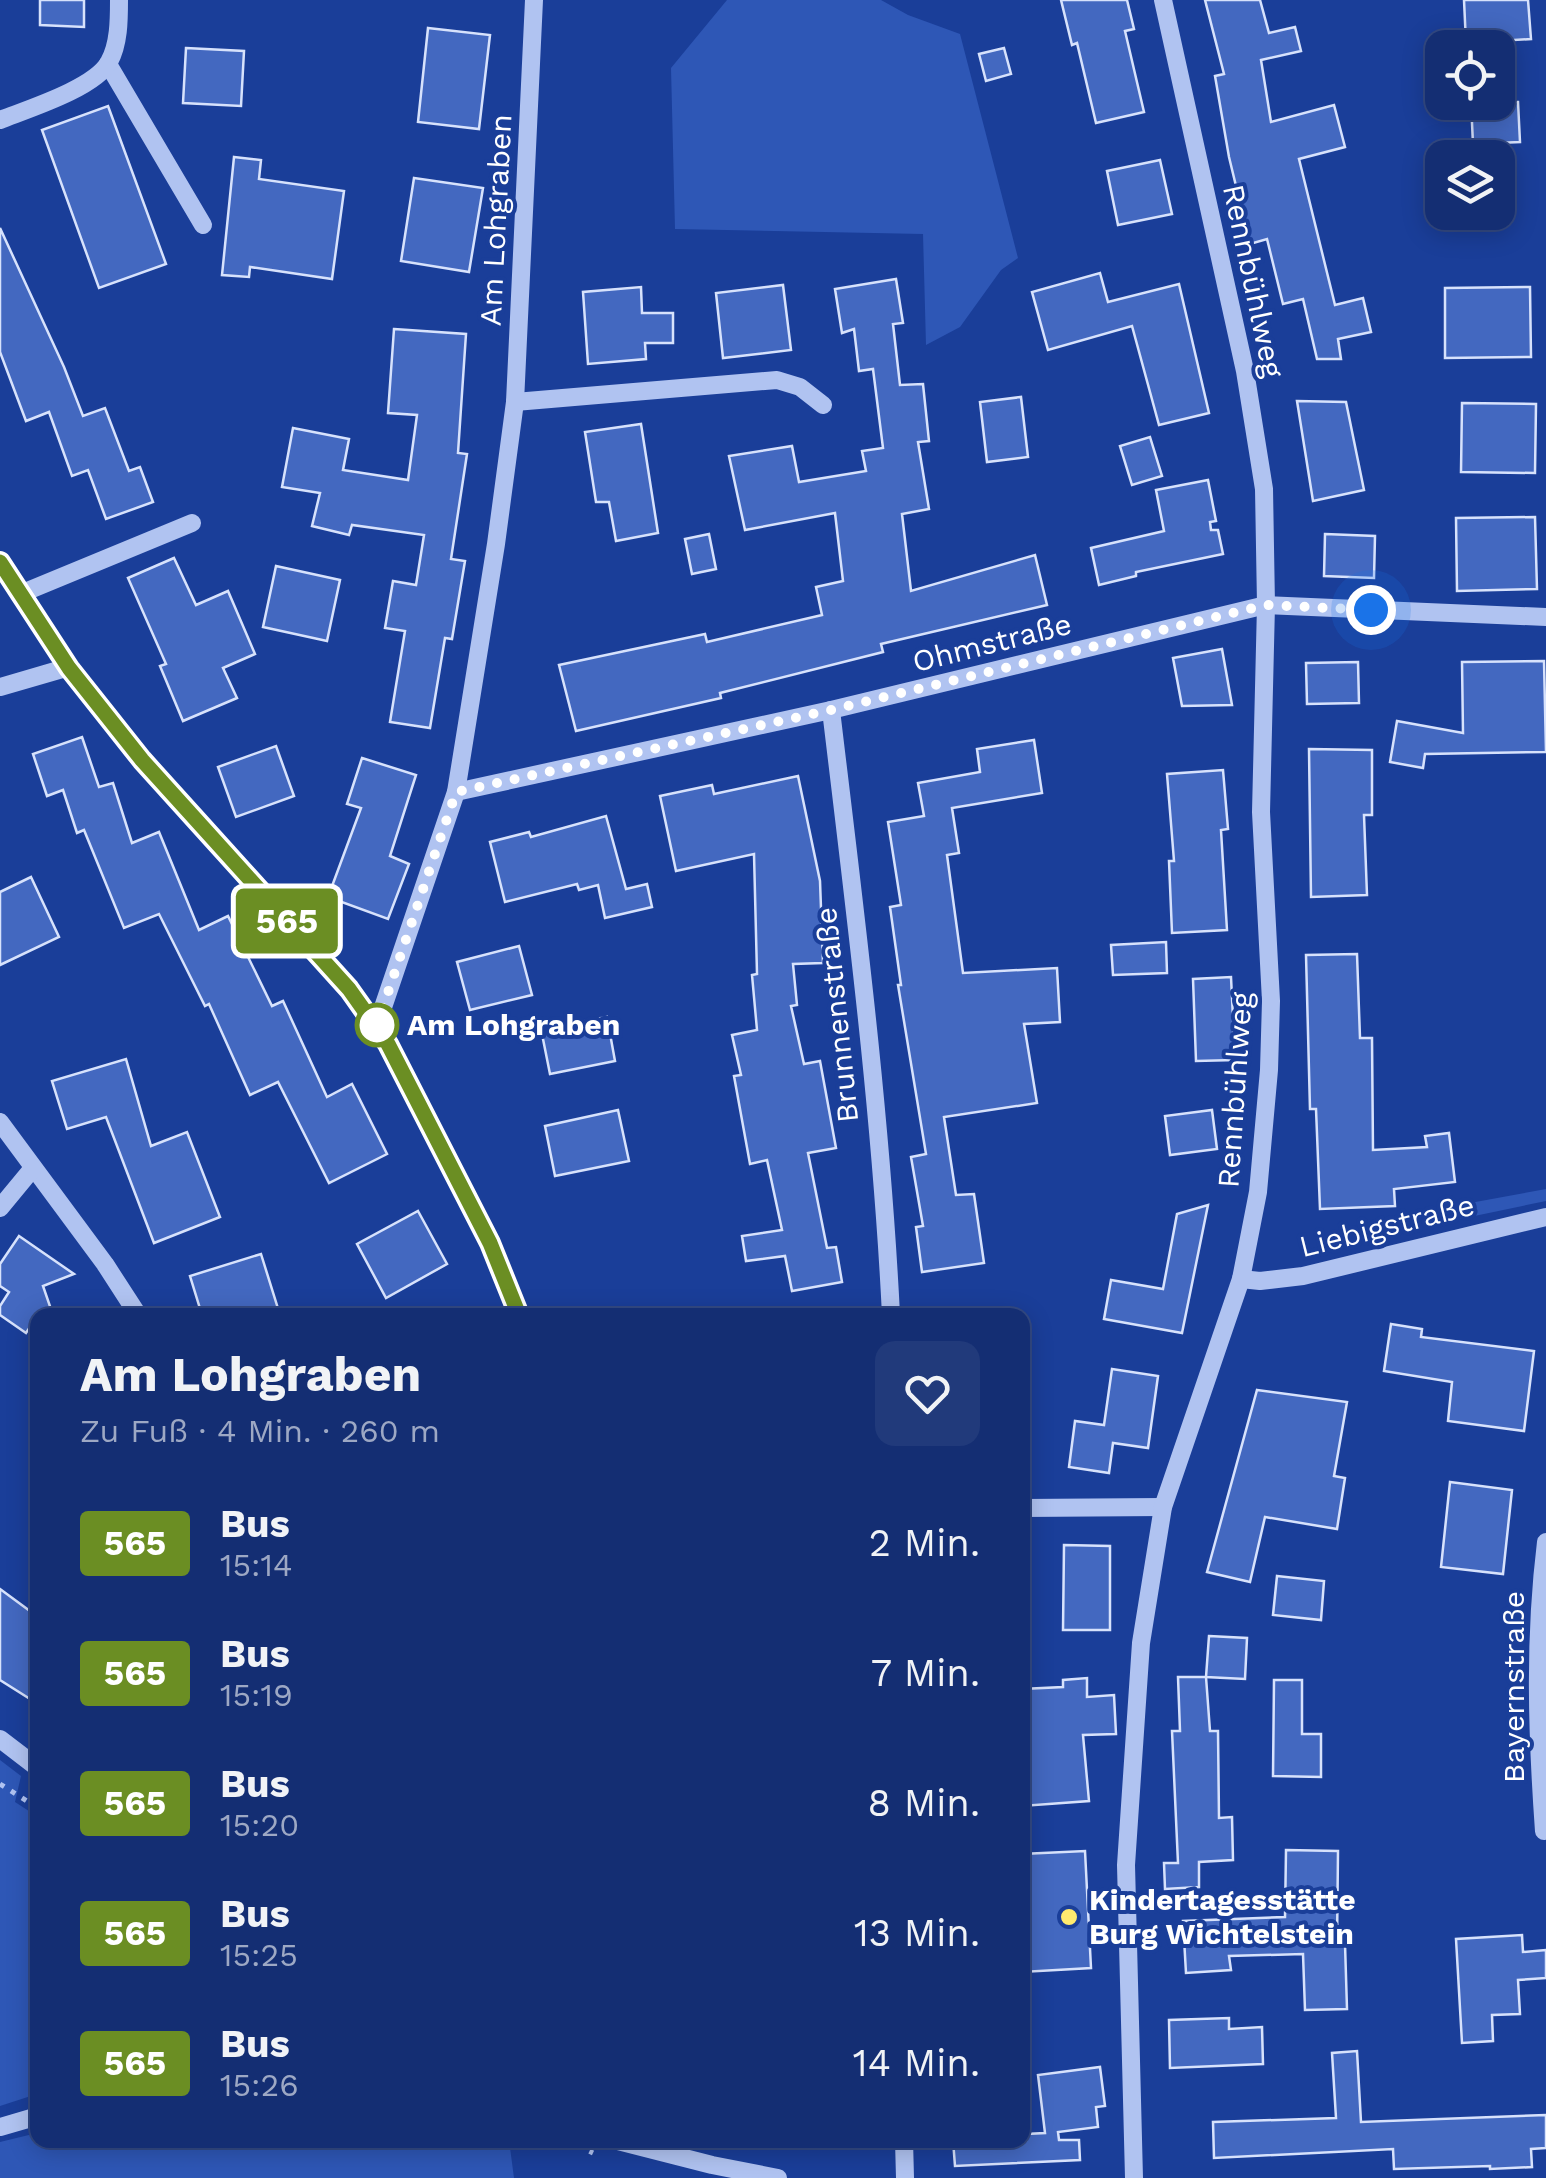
<!DOCTYPE html>
<html lang="de">
<meta charset="utf-8">
<style>
:root{--surface:#142e73;--page:#213a7b;--text:#f1f3f6;--muted:#9da8c4;--line:#334a85}
body{margin:0;font-family:"Work Sans",sans-serif;background:var(--page);color:var(--text);height:100vh;display:flex;flex-direction:column;font-size:38px;white-space:nowrap}
*{box-sizing:border-box;margin:0}
p{font-size:32px;color:var(--muted)}
.icon{flex:none;width:55px;height:55px;fill:none;stroke:currentColor;stroke-width:2;stroke-linecap:round;stroke-linejoin:round}
.map{position:relative;flex:1;overflow:hidden}
.details{position:absolute;left:30px;top:1308px;width:1000px;height:840px;display:flex;flex-direction:column;background:var(--surface);border-radius:20px;box-shadow:0 5px 25px #0003,0 0 0 2px var(--line)}
.details>*{flex:none}
.badge{padding:0 20px;border-radius:8px;font-size:35px;line-height:65px}
.buttons{position:absolute;left:1425px;top:30px;display:grid;gap:20px}
.buttons a{display:grid;place-items:center;width:90px;height:90px;border-radius:20px;background:var(--surface);box-shadow:0 5px 25px #0003,0 0 0 2px var(--line);font-size:50px}
.you{position:absolute;width:50px;height:50px;margin:-25px;border:8px solid #fff;border-radius:50%;background:#1a73e8;box-shadow:0 0 0 15px #1a73e833}
.map>.badge{position:absolute;translate:-50% -50%;box-shadow:0 0 0 5px #fff}
.round{display:grid;place-items:center;flex:none;width:105px;height:105px;border-radius:20px;background:var(--page)}
.overview{display:flex;align-items:center;justify-content:space-between;height:170px;padding:0 50px}
h1{font-size:48px;font-weight:700;line-height:75px}
ul{padding:0;list-style:none}
li{display:flex;align-items:center;gap:30px;height:130px;padding:0 50px}
li div{flex:1}
li b{display:block;font-size:38px}
li em{font-style:normal}
li .badge{min-width:110px;font-weight:700;text-align:center}
.map>svg:first-child{display:block}
</style>
<div class="map">
<svg width="1546" height="2178" viewBox="0 0 1546 2178">
<rect width="100%" height="100%" fill="#1a3e99"/>
<g fill="#2e57b6">
<polygon points="727,0 881,0 908,15 960,34 1018,258 1001,270 960,327 926,345 923,234 675,229 671,68"/>
<polygon points="1546,1189 1546,1201 1460,1219 1459,1205"/>
<polygon points="0,1760 21,1776 15,1802 38,1817 37,2094 0,2106"/>
<polygon points="37,2133 38,2140 509,2140 514,2178 0,2178 0,2142"/>
</g>
<g fill="#4368c0" stroke="#d7e2fc" stroke-width="2.5">
<polygon points="40,0 84,0 84,27 40,25"/>
<polygon points="1061,0 1127,0 1134,29 1125,31 1144,112 1096,123 1077,43 1072,45"/>
<polygon points="1205,0 1260,0 1269,33 1295,27 1301,51 1261,60 1271,122 1334,105 1345,147 1299,159 1335,305 1363,298 1371,332 1338,339 1341,359 1317,359 1303,299 1283,304 1267,239 1250,244 1229,157 1215,76 1224,74"/>
<polygon points="1464,0 1528,0 1531,39 1466,43"/>
<polygon points="428,28 490,35 479,129 418,122"/>
<polygon points="186,48 244,51 241,106 183,103"/>
<polygon points="1004,48 1011,74 986,81 979,54"/>
<polygon points="1471,102 1518,102 1520,142 1473,144"/>
<polygon points="108,106 166,264 99,288 42,130"/>
<polygon points="234,157 261,160 259,179 344,191 332,279 250,267 249,277 222,275"/>
<polygon points="1160,160 1172,214 1118,225 1107,171"/>
<polygon points="414,178 483,188 469,272 401,261"/>
<polygon points="0,228 64,367 83,416 105,408 129,471 140,467 153,502 106,519 88,470 72,476 49,412 26,421 0,352"/>
<polygon points="1100,273 1108,302 1179,284 1209,413 1159,425 1132,326 1048,350 1032,292"/>
<polygon points="896,279 903,323 893,324 900,385 923,384 929,441 918,442 929,509 902,514 911,591 1035,555 1047,605 881,644 883,652 720,693 721,698 576,731 559,665 705,634 707,642 822,615 816,587 843,581 835,513 745,530 729,456 792,446 799,482 866,471 862,451 883,448 873,369 859,371 854,329 842,333 835,289"/>
<polygon points="783,285 791,350 723,358 716,293"/>
<polygon points="641,287 642,313 673,313 673,343 645,343 646,359 588,364 583,292"/>
<polygon points="1530,287 1531,357 1445,358 1445,288"/>
<polygon points="394,329 466,334 458,453 467,454 451,559 465,561 452,639 445,638 430,728 390,722 405,631 385,628 393,581 416,585 424,535 352,525 349,535 312,526 320,493 282,487 293,428 349,439 343,470 408,480 417,415 388,413"/>
<polygon points="1021,397 1028,457 987,462 980,402"/>
<polygon points="1297,401 1346,402 1364,490 1313,501"/>
<polygon points="1462,403 1536,404 1535,473 1461,472"/>
<polygon points="641,424 658,533 616,541 609,502 596,502 585,432"/>
<polygon points="1150,437 1162,476 1132,485 1120,446"/>
<polygon points="1208,480 1216,521 1210,522 1211,530 1218,530 1223,554 1136,572 1136,576 1099,585 1091,548 1164,531 1156,490"/>
<polygon points="1535,517 1537,589 1457,591 1456,518"/>
<polygon points="709,534 716,569 692,574 685,539"/>
<polygon points="1325,534 1375,536 1374,578 1324,576"/>
<polygon points="174,558 196,605 228,591 255,654 223,668 237,698 183,721 160,666 166,664 128,578"/>
<polygon points="276,566 340,580 327,641 263,627"/>
<polygon points="1222,649 1232,705 1182,706 1173,658"/>
<polygon points="1544,661 1546,752 1425,754 1423,768 1390,762 1397,721 1463,733 1462,662"/>
<polygon points="1358,662 1359,703 1307,704 1306,663"/>
<polygon points="82,737 99,787 113,783 132,843 159,832 199,930 228,916 272,1006 283,1001 327,1097 352,1084 387,1154 329,1183 278,1082 250,1095 209,1004 205,1006 159,914 124,928 84,830 77,833 63,790 47,796 33,754"/>
<polygon points="1034,740 1042,793 952,808 959,853 947,855 963,973 1057,968 1060,1022 1024,1024 1037,1103 944,1117 956,1195 974,1194 984,1263 922,1272 916,1227 923,1226 911,1157 926,1154 898,985 901,985 890,907 901,905 888,822 924,816 918,783 980,772 977,749"/>
<polygon points="276,746 294,796 236,817 218,767"/>
<polygon points="1309,749 1372,750 1372,815 1364,815 1367,895 1311,897"/>
<polygon points="362,758 416,775 390,856 409,864 388,919 328,897 361,808 347,804"/>
<polygon points="1223,770 1228,829 1221,830 1227,930 1172,933 1169,861 1174,861 1167,774"/>
<polygon points="798,776 820,881 823,963 793,964 797,1005 791,1006 804,1064 820,1061 836,1148 808,1153 827,1248 836,1247 842,1282 792,1291 785,1256 746,1261 742,1236 782,1230 767,1160 750,1164 734,1076 741,1075 732,1035 757,1030 752,975 757,974 754,854 676,871 660,796 712,785 714,794"/>
<polygon points="606,816 626,889 647,884 652,907 605,918 598,885 579,890 577,884 505,902 490,842 529,832 531,837"/>
<polygon points="31,877 59,937 0,965 0,892"/>
<polygon points="1166,942 1167,973 1113,975 1111,945"/>
<polygon points="519,946 532,995 470,1010 457,962"/>
<polygon points="1357,954 1360,1038 1372,1038 1373,1150 1427,1147 1425,1136 1449,1133 1455,1182 1394,1189 1395,1206 1320,1209 1316,1109 1310,1109 1306,955"/>
<polygon points="1231,977 1235,1060 1196,1061 1193,979"/>
<polygon points="607,1017 615,1061 550,1074 541,1029"/>
<polygon points="126,1059 151,1146 187,1132 220,1217 154,1243 106,1117 67,1129 52,1081"/>
<polygon points="618,1110 629,1161 555,1176 545,1126"/>
<polygon points="1212,1110 1217,1149 1170,1155 1165,1116"/>
<polygon points="1208,1205 1182,1333 1104,1319 1111,1280 1163,1289 1177,1214"/>
<polygon points="418,1211 447,1264 386,1298 357,1244"/>
<polygon points="19,1236 74,1274 43,1286 53,1315 38,1315 26,1333 0,1315 0,1306 9,1292 0,1286 0,1264"/>
<polygon points="261,1254 280,1315 202,1315 190,1276"/>
<polygon points="1391,1324 1422,1329 1421,1337 1534,1351 1524,1431 1448,1421 1452,1382 1384,1371"/>
<polygon points="1112,1369 1158,1376 1148,1448 1113,1443 1109,1473 1069,1467 1075,1421 1104,1425"/>
<polygon points="1257,1390 1347,1402 1334,1476 1345,1478 1337,1529 1265,1517 1250,1582 1207,1572"/>
<polygon points="1450,1482 1512,1490 1503,1574 1441,1567"/>
<polygon points="1064,1545 1110,1546 1110,1630 1063,1630"/>
<polygon points="1277,1576 1324,1581 1321,1620 1273,1615"/>
<polygon points="0,1589 38,1617 38,1704 0,1680"/>
<polygon points="1209,1636 1247,1638 1245,1679 1206,1677"/>
<polygon points="1178,1677 1206,1677 1210,1731 1218,1731 1219,1818 1232,1817 1233,1860 1199,1862 1199,1887 1165,1889 1164,1863 1178,1863 1172,1731 1180,1731"/>
<polygon points="1087,1678 1087,1697 1114,1695 1116,1734 1083,1735 1089,1801 1022,1806 1022,1689 1063,1687 1063,1680"/>
<polygon points="1274,1680 1302,1680 1302,1734 1321,1734 1321,1777 1273,1776"/>
<polygon points="1286,1850 1338,1851 1337,1945 1345,1944 1347,2009 1305,2010 1303,1954 1229,1956 1231,1970 1186,1973 1183,1921 1285,1917"/>
<polygon points="1085,1851 1091,1968 1022,1972 1022,1854"/>
<polygon points="1522,1935 1523,1952 1546,1950 1546,1978 1518,1980 1520,2014 1492,2015 1493,2041 1462,2043 1456,1939"/>
<polygon points="1229,2018 1229,2029 1262,2027 1263,2064 1170,2068 1169,2020"/>
<polygon points="1357,2051 1361,2122 1546,2115 1546,2148 1531,2149 1532,2167 1490,2169 1490,2166 1394,2169 1393,2149 1214,2158 1213,2122 1336,2118 1332,2053"/>
<polygon points="1100,2067 1105,2106 1096,2107 1098,2127 1058,2132 1059,2140 1079,2140 1080,2160 955,2166 953,2140 1026,2140 1026,2134 1045,2133 1038,2075"/>
</g>
<g fill="none" stroke-linecap="round" stroke-linejoin="round">
<g stroke="#b0c3f1" stroke-width="5" stroke-dasharray="5 8" stroke-linecap="butt">
<polyline points="0,1784 38,1808"/>
<polyline points="566,2140 593,2153"/>
</g>
<g stroke="#b0c3f1" stroke-width="18">
<polyline points="108,64 203,225"/>
<path d="M0,120C28,109 95,88 109,62C119,44 119,20 119,0"/>
<polyline points="515,402 777,380 800,387 823,405"/>
<polyline points="0,562 69,667 141,760 349,989 389,1044 490,1243 519,1315"/>
<polyline points="20,594 192,523"/>
<polyline points="0,687 69,667"/>
<path d="M831,710C855,911 881,1113 891,1315"/>
<polyline points="456,792 831,710 1266,605 1546,617"/>
<polyline points="377,1025 456,792 496,544 515,402 534,0"/>
<polyline points="0,1122 105,1264 138,1315"/>
<polyline points="0,1208 33,1168"/>
<polyline points="1241,1279 1260,1281 1303,1276 1546,1217"/>
<polyline points="1022,1508 1163,1507"/>
<polyline points="0,1739 38,1768"/>
<path d="M1544,1831C1537,1733 1534,1640 1546,1542"/>
<polyline points="0,2127 38,2116"/>
<polyline points="614,2140 712,2165 778,2178"/>
<polyline points="904,2140 905,2178"/>
<polyline points="1134,2178 1126,1865 1141,1643 1163,1507 1241,1279 1258,1192 1269,1070 1271,1001 1261,812 1266,605 1264,489 1245,371 1163,0"/>
</g>
</g>
<g fill="none" stroke-linecap="round" stroke-linejoin="round">
<g stroke="#fff" stroke-width="22">
<polyline id="line" points="0,562 69,668 142,760 349,989 388,1044 490,1243 519,1315"/>
</g>
<use href="#line" stroke="#6b8e23" stroke-width="15"/>
<polyline stroke="#fff" stroke-width="10" stroke-dasharray="0 18" points="377,1025 456,792 831,710 1266,605 1371,610"/>
</g>
<circle fill="#fff" stroke="#6b8e23" stroke-width="5" cx="377" cy="1025" r="20"/>
<circle fill="#ffeb6f" stroke="#1a3e99" stroke-width="4" cx="1069" cy="1917" r="10"/>
<g text-anchor="middle" stroke-width="8" stroke-linejoin="round" paint-order="stroke">
<g font-size="30" fill="#fff" stroke="#1a3e99">
<text transform="translate(496 220) rotate(-87)" y="10">Am Lohgraben</text>
<text transform="translate(1253 281) rotate(78)" y="10">Rennbühlweg</text>
<text transform="translate(992 643) rotate(-14)" y="10">Ohmstraße</text>
<text transform="translate(837 1015) rotate(-96)" y="10">Brunnenstraße</text>
<text transform="translate(1235 1090) rotate(-86)" y="10">Rennbühlweg</text>
<text transform="translate(1387 1226) rotate(-14)" y="10">Liebigstraße</text>
<text transform="translate(1514 1687) rotate(-90)" y="10">Bayernstraße</text>
</g>
<g font-size="30" font-weight="bold" fill="#fff" stroke="#1a3e99" text-anchor="start">
<text x="407" y="1035">Am Lohgraben</text>
</g>
<g font-size="30" font-weight="bold" fill="#fff" stroke="#1a3e99" text-anchor="start">
<text x="1089" y="1910">Kindertagesstätte<tspan x="1089" dy="34">Burg Wichtelstein</tspan></text>
</g>
</g>
</svg>
<div class="buttons">
<a><svg class="icon" aria-label="locate" viewBox="0 0 24 24"><circle cx="12" cy="12" r="6"/><path d="M12 2v4M12 18v4M2 12h4M18 12h4"/></svg></a>
<a><svg class="icon" aria-label="layers" viewBox="0 0 24 24"><path d="M12 4l9 5-9 5-9-5zM3 14l9 5 9-5"/></svg></a>
</div>
<div class="you" style="left:1371px;top:610px"></div>
<b class="badge" style="left:287px;top:921px;background:#6b8e23;color:#fff">565</b>
<section class="details">
<div class="overview"><div><h1>Am Lohgraben</h1><p>Zu Fuß · 4 Min. · 260 m</p></div><a class="round"><svg class="icon" aria-label="heart" viewBox="0 0 24 24"><path d="M12 20l-8-8c-3-5 5-10 8-4 3-6 11-1 8 4z"/></svg></a></div>
<ul>
<li><span class="badge" style="background:#6b8e23;color:#fff">565</span><div><b>Bus</b><p>15:14</p></div><em>2 Min.</em></li>
<li><span class="badge" style="background:#6b8e23;color:#fff">565</span><div><b>Bus</b><p>15:19</p></div><em>7 Min.</em></li>
<li><span class="badge" style="background:#6b8e23;color:#fff">565</span><div><b>Bus</b><p>15:20</p></div><em>8 Min.</em></li>
<li><span class="badge" style="background:#6b8e23;color:#fff">565</span><div><b>Bus</b><p>15:25</p></div><em>13 Min.</em></li>
<li><span class="badge" style="background:#6b8e23;color:#fff">565</span><div><b>Bus</b><p>15:26</p></div><em>14 Min.</em></li>
</ul>
</section>
</div>
